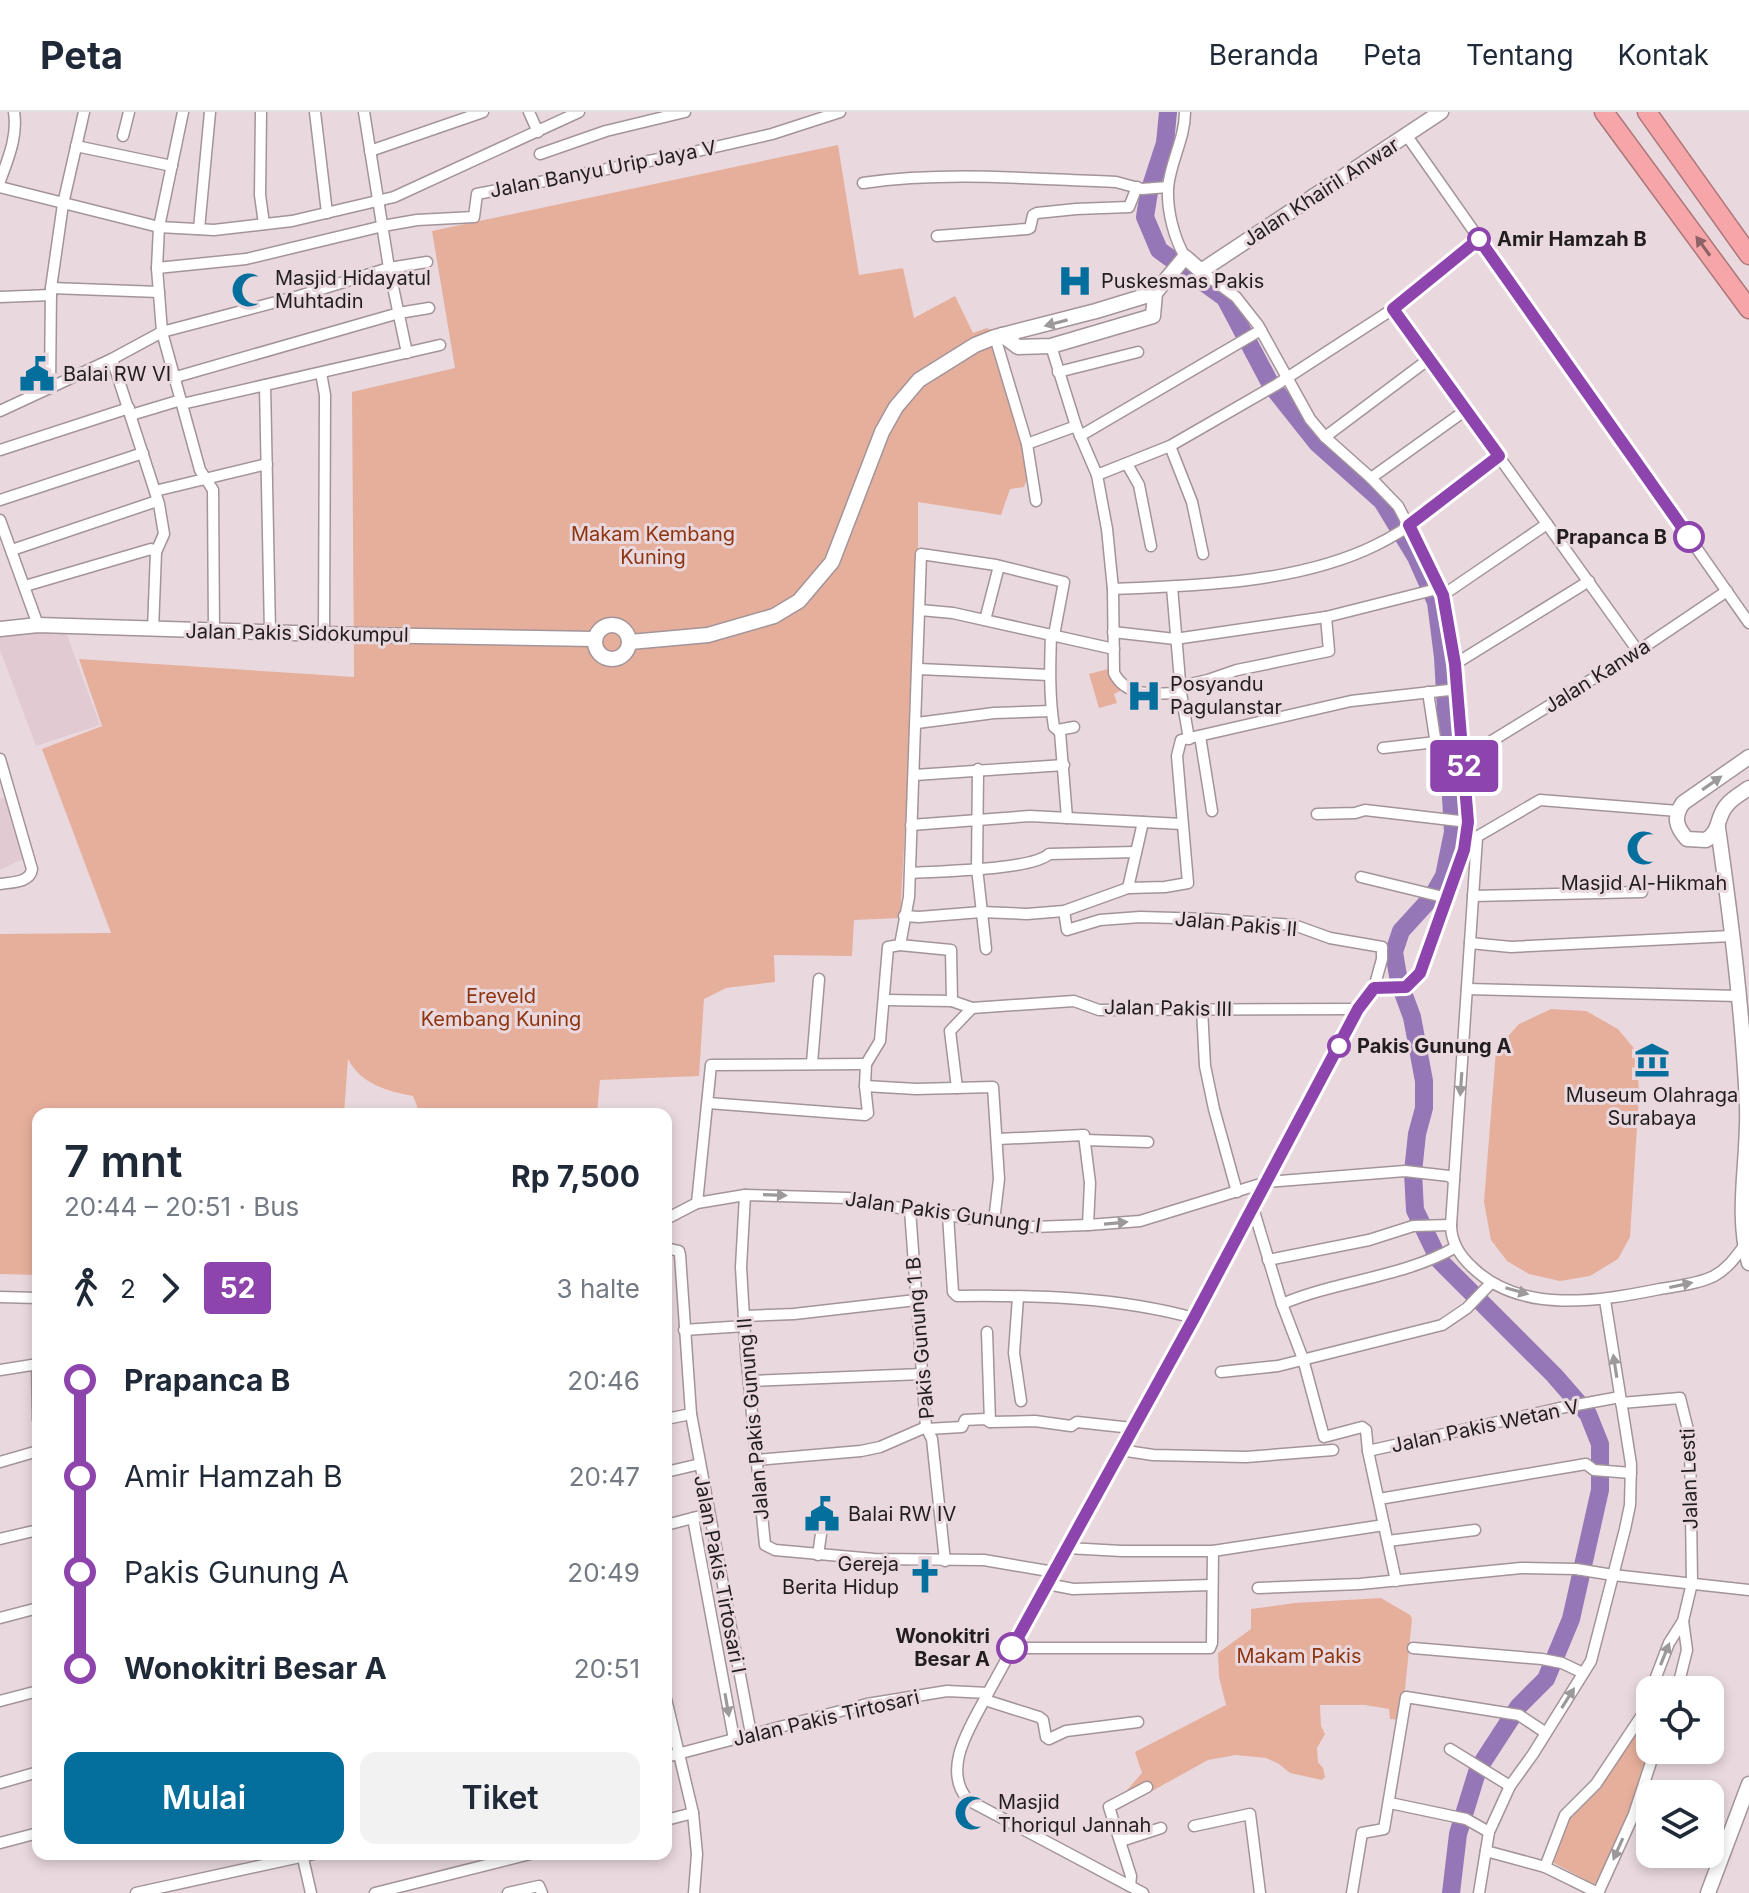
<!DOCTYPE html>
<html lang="id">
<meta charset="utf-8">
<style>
:root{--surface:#fff;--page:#f2f2f3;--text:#1f2937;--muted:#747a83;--line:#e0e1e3;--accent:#046f9c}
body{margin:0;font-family:Inter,sans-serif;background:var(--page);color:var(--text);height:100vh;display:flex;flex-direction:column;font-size:30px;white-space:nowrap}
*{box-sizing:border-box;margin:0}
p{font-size:26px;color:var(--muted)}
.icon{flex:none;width:44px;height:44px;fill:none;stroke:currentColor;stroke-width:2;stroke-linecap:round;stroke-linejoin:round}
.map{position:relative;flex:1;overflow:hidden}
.side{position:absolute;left:32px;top:996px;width:640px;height:752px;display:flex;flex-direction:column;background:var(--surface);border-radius:16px;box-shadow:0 4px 12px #0003}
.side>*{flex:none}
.badge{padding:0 16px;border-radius:6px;font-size:28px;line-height:52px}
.buttons{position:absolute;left:1636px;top:1564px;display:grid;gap:16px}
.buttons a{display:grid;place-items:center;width:88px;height:88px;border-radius:16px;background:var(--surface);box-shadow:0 4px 12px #0003;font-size:40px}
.map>.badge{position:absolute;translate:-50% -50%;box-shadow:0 0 0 4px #fff}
.legs{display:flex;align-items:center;gap:12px;height:88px;padding:0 32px;font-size:26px}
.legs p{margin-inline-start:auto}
.head{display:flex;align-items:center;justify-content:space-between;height:136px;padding:0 32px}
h1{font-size:44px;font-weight:600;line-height:60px}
.action{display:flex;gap:16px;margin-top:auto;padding:16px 32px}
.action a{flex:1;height:92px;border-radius:16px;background:var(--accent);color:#fff;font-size:32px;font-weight:600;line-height:92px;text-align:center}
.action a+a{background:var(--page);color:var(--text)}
ul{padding:0 32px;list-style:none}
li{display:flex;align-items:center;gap:28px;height:96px;font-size:30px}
li i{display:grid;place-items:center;width:12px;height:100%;margin:0 10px;background:currentColor}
li i::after{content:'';width:20px;height:20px;margin:-10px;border:6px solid;border-radius:50%;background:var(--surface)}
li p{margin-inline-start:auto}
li:first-child i{background:linear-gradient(#0000 50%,currentColor 0)}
li:last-child i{background:linear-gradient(currentColor 50%,#0000 0)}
header{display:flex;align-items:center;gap:48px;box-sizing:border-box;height:112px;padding:0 40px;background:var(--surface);border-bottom:2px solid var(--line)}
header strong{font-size:38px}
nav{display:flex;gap:44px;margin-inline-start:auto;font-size:28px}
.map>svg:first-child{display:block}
</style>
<header>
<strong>Peta</strong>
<nav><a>Beranda</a><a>Peta</a><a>Tentang</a><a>Kontak</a></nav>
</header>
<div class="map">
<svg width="1749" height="1781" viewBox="0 0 1749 1781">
<rect width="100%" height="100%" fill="#e9d9df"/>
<g fill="#e2cad3">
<polygon points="63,512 100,613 36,634 0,538 0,521"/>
<polygon points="6,685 25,746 0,758 0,687"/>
</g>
<g fill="#e6af9c">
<path d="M838,33L859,163L903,156L914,206L955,184L973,221L987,216L997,221L1030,358L1024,375L1010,377L1001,403L918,390V487L900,806L854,808L852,844L774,843L775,870L726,876L704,887L699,964L600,968L597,1002H420L413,984C387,979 361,972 348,947L344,1002H38V1163L0,1162V822L111,821L42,637L102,614L79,547L354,565L352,280L455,256L432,119Z"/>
<polygon points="1112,556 1120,579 1114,582 1117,591 1099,596 1089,562"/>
<polygon points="1551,897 1586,899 1618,917 1637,940 1639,984 1630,1125 1618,1147 1590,1164 1560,1169 1529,1162 1507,1149 1491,1128 1484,1090 1496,938 1519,912"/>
<polygon points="1381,1486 1410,1503 1412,1507 1402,1608 1390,1607 1389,1597 1365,1593 1320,1593 1321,1614 1325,1622 1317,1636 1318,1650 1323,1656 1325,1665 1322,1668 1290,1661 1279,1652 1266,1646 1236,1643 1208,1648 1116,1699 1113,1694 1142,1661 1135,1640 1226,1593 1219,1565 1218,1541 1251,1517 1251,1497 1295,1491"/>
<polygon points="1650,1592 1650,1638 1631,1695 1595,1773 1552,1750 1569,1707 1603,1672"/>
</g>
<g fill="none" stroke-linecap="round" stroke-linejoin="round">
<g stroke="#9576b6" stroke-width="18">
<polyline points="1168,0 1165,31 1149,80 1145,105 1159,138 1225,186 1271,273 1317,331 1382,389 1416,445 1436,490 1443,545 1453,720 1444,764 1432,785 1401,819 1394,840 1399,870 1412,905 1424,969 1424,996 1417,1022 1413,1060 1415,1098 1439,1148 1554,1263 1588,1302 1600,1332 1600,1378 1571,1507 1546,1567 1519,1594 1480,1654"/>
<polyline points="1451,1781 1458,1722 1478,1657"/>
</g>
<g stroke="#a39499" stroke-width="13">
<g id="street">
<polyline points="183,0 159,115 157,156 162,220 200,358 213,378 214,519"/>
<polyline points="261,0 260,83 264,112"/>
<polyline points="315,0 327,101"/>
<polyline points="364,0 389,156 407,241"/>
<polyline points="529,0 538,20"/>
<path d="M1185,0C1185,27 1170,50 1168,76C1167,99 1174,126 1185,145"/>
<polyline points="123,24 129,0"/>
<polyline points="1407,24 1749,511"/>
<polyline points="76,34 172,54"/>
<polyline points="370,39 483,0"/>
<polyline points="540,42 606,19 685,0"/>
<path d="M0,69C8,47 18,24 14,0"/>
<path d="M863,71C947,59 1032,67 1116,70L1142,77L1168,75"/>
<polyline points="0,75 159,115 214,118 292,109 394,85 579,0"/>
<polyline points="199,117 210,0"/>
<polyline points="937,124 1027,117 1030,116 1033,103 1037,101 1076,97 1129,95 1137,75"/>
<polyline points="157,156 246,147 383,114 417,108 474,105 477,82 680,43 772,22 840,0"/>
<polyline points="51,176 159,180"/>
<polyline points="0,185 51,183"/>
<polyline points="1393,197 1638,539"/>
<polyline points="995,225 1027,332 1036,389"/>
<path d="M1051,234L1076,314L1097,363L1107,417L1113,477L1114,561C1127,587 1157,581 1181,581"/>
<polyline points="112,247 159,392 164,422 156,440 153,518"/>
<polyline points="1058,260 1138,240"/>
<polyline points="321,261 325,283 324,521"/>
<polyline points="176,265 399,201 429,196"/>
<polyline points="265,273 270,520"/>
<polyline points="50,276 51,176 63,92 84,0"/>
<polyline points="182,292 440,233"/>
<polyline points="0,299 112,247 162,220 299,184 389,156 427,150"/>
<polyline points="131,303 181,288"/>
<polyline points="1080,324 1261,218"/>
<polyline points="1325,325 1429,247"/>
<polyline points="1027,332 1076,314"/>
<polyline points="1170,334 1192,390 1203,442"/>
<polyline points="0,338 129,296"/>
<polyline points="1127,352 1139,373 1151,434"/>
<polyline points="1097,363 1170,334 1276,273 1393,197 1479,127"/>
<polyline points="1371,366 1466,298"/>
<polyline points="155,379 267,352"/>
<polyline points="0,388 143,341"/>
<polyline points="0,408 38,513"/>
<polyline points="12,438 157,389"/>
<polyline points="25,474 151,437 156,440"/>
<polyline points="1172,475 1181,581 1189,627"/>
<path d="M1113,477C1197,474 1299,471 1376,433C1421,411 1459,375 1499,344"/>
<polyline points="1443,483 1547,412"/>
<polyline points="920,498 953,501 1114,537"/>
<polyline points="985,508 999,454"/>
<polyline points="1113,520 1175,527 1326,505 1441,476"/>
<path d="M1051,522C1050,553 1049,584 1054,615L1060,620L1067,706"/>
<polyline points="1455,552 1589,469"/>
<polyline points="919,557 1049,563"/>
<polyline points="1181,574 1208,568 1237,558 1329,539 1326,505"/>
<polyline points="1428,580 1441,665"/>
<polyline points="917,611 994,601 1051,599"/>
<polyline points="1058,618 1074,615"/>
<polyline points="1200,624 1212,699"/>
<polyline points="1383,636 1436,630"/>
<polyline points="1464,646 1638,539 1727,479"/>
<path d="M0,647L32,757C30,771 12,770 0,772"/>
<polyline points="978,657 977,756 986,837"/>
<polyline points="915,663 1064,653"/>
<polyline points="1317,702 1355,701 1365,698 1468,710"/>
<polyline points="911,713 1030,704 1182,712"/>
<path d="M1477,726L1451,1113C1451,1130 1459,1143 1472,1155C1521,1203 1600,1189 1660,1177C1677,1174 1698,1172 1714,1164C1727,1157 1735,1146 1744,1134"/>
<polyline points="1473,727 1540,688 1678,699"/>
<path d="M911,761C940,759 1032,758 1049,742L1136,740"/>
<polyline points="1361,765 1439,784 1445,792"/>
<polyline points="1128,776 1143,710"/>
<polyline points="1473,784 1642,780"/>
<polyline points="1064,799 1067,818 1100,808 1140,805 1210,807 1294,813 1330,826 1382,835 1382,847 1374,876"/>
<polyline points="904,804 919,805 981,800 1027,802 1064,799 1128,776 1165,775 1188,771 1177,644 1181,628 1351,589 1458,577"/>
<polyline points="1470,831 1511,835 1731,824"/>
<polyline points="900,833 951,838 952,889"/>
<polyline points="1467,877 1738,884"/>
<polyline points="885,888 952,889 972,896 1074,889 1099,898 1358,897"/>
<polyline points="1202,897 1205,954 1214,997 1237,1080"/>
<polyline points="812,951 819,867"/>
<polyline points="865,974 916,977 993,975 999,1067 994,1109"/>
<polyline points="957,976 950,919 972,896"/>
<polyline points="708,991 865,1003 868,1001 865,974 866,952 880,929 888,835 900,833 909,785 921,442 996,453 1064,470 1054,523"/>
<polyline points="998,1027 1084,1023 1090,1071 1088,1113"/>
<polyline points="1085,1028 1148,1030"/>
<polyline points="745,1083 741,1155 746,1241 765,1433 775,1438 874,1447 984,1448 1054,1460"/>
<polyline points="697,1091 711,953 866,952"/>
<polyline points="1253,1096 1282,1192 1303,1247 1324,1325 1362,1315 1366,1318 1368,1339 1396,1469"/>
<polyline points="910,1098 926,1315 932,1327 945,1449"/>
<path d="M948,1103L953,1180L957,1184C1037,1183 1117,1185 1194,1206"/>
<polyline points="666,1107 697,1091 745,1083 848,1086 910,1098 1033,1115 1088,1113 1140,1109 1267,1070 1405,1059 1449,1064 1454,1068"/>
<polyline points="666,1136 679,1139 680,1143 691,1302 751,1622"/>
<polyline points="1268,1148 1369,1128 1413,1114 1451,1113"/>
<polyline points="0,1185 38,1186"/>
<polyline points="1018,1185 1014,1241 1021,1289"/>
<path d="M1282,1192C1338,1168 1402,1166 1456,1135"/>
<polyline points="744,1204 794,1202 916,1188"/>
<polyline points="684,1218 745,1214"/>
<polyline points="987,1220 990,1310"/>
<polyline points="37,1252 38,1308"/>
<polyline points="0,1258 38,1252"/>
<polyline points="1221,1260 1278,1254 1442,1213 1467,1196 1491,1171"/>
<polyline points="749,1269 922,1262"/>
<polyline points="1621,1291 1680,1286 1690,1326 1692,1471 1683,1509 1669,1531 1651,1578"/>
<polyline points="666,1307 691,1302"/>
<polyline points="927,1317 962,1315 965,1308 985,1307 990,1310 1035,1309 1071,1314 1077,1310 1132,1316"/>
<polyline points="1120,1338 1153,1343 1246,1345 1333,1338"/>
<polyline points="1368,1339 1560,1296 1620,1285"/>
<polyline points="757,1348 861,1339 880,1335 926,1315"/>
<polyline points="0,1350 38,1339"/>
<polyline points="666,1360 700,1352"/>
<polyline points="1379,1387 1586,1352 1594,1358 1631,1361"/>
<polyline points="693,1406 734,1627"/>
<polyline points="666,1413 708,1402"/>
<polyline points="0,1427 38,1418"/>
<polyline points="1388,1429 1475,1418"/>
<polyline points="1067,1436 1122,1439 1213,1439 1384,1413"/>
<polyline points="818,1443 822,1415"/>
<polyline points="1047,1472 1073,1477 1212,1473"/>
<polyline points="1258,1476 1360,1472 1521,1456 1576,1457 1613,1463 1749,1478"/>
<polyline points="0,1506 38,1496"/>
<polyline points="1012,1536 1210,1536 1212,1531 1213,1439"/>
<polyline points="1413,1536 1542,1547 1562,1551 1583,1561"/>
<polyline points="1677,1578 1687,1538 1683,1509"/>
<polyline points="666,1587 693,1701 697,1742 694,1781"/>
<polyline points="985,1588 1039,1605 1043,1608 1046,1625 1049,1627 1066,1619 1138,1610"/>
<polyline points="0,1589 38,1579"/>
<polyline points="1450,1637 1510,1674"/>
<polyline points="666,1645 867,1592 947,1579 988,1581"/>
<polyline points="0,1671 38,1660"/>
<polyline points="1390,1691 1466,1707 1489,1720"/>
<polyline points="666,1708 693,1701"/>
<polyline points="1194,1714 1250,1702 1260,1781"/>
<polyline points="1121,1729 1161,1716"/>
<polyline points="0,1731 38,1721"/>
<polyline points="1486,1739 1545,1755 1596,1780 1599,1779 1634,1702 1655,1638"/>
<polyline points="302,1742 311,1781"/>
<polyline points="1545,1755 1565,1703 1596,1672 1642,1603 1650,1581"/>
<polyline points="1130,1774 1131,1764 1109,1695 1147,1675"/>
<polyline points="136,1781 314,1742"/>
<polyline points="375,1781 530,1742"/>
<polyline points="508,1781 539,1774 542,1781"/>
<path d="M1143,1781L968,1688C940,1656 973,1611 988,1581L1194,1206L1358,897L1374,876L1406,875L1420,861L1467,727L1464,646L1455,552L1441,476L1398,394L1371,366L1325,325L1310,307L1258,213L1236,185L1201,159"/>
<polyline points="1352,1781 1362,1721 1384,1717 1406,1585 1519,1603 1546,1621"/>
<polyline points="1479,1781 1489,1720 1510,1674 1533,1642 1591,1549 1625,1417 1630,1393 1631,1352 1605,1188"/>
</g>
</g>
<g stroke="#a39499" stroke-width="17">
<g id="secondary">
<polyline points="1002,223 1018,235 1051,234 1153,204 1155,181"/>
<circle cx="612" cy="530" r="17"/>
<polyline points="0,517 38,513 358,523 594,527"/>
<polyline points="630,530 708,523 774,504 799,489 832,450 882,320 896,295 919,268 975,233 995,225 1096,199 1155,181 1185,145 1201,159 1441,0"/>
<path d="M1749,645L1683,691C1673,705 1676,715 1687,727L1706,728C1721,719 1716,705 1727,693C1732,686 1742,681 1749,676"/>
<path d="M1718,716C1731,808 1743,902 1747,994C1749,1048 1735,1098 1749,1151"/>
<polyline points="1708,1781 1749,1672"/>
</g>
</g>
<g stroke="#ac7679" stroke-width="21">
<g id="highway">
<polyline points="1604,0 1749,197"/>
<polyline points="1647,0 1749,143"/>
</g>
</g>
<use href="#street" stroke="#fff" stroke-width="10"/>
<use href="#secondary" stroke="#fff" stroke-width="14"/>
<use href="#highway" stroke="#f6a6a9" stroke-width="18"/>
</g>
<defs><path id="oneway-solid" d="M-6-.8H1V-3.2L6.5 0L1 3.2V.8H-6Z" transform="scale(2)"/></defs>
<use fill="#8c6264" href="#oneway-solid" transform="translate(1703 134) rotate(-126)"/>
<g fill="#9c999a">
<use href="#oneway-solid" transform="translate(1056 211) rotate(165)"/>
<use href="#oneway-solid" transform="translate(1712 671) rotate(-35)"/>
<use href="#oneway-solid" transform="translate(1461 972) rotate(94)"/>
<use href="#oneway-solid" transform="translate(775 1083) rotate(2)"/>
<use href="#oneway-solid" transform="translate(1116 1111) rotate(-5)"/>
<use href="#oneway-solid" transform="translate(1681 1173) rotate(-12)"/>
<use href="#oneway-solid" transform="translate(1517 1179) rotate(16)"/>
<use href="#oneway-solid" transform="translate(1615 1254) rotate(-99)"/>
<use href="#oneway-solid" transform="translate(1665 1542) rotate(-68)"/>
<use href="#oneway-solid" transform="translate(1568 1586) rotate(-58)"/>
<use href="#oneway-solid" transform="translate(727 1593) rotate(80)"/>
<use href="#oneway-solid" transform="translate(1618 1737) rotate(114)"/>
</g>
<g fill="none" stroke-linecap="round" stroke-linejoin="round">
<g stroke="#fff" stroke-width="18">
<polyline id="line-1" points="1012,1536 1194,1206 1358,897 1374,876 1406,875 1420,861 1464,738 1468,710 1455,552 1443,483 1409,413 1499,344 1393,197 1479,127 1689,425"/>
</g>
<use href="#line-1" stroke="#8e44ad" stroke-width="12"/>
</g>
<defs>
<g id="hospital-bare" transform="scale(2.76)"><path d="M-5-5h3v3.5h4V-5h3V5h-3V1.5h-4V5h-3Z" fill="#046f9c" stroke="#e9d9df" stroke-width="2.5" paint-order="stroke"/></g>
<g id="mosque-bare" transform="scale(2.76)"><path d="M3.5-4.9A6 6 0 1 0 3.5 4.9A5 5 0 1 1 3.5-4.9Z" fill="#046f9c" stroke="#e9d9df" stroke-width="2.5" paint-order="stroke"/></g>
<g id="civic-bare" transform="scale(2.76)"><path d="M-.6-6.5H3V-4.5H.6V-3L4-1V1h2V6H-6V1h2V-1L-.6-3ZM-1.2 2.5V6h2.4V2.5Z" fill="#046f9c" stroke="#e9d9df" stroke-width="2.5" paint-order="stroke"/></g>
<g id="museum-bare" transform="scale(2.76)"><path d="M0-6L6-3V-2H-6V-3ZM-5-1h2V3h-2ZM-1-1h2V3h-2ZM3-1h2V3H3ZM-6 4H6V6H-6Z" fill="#046f9c" stroke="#e9d9df" stroke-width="2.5" paint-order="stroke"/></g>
<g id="church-bare" transform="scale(2.76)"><path d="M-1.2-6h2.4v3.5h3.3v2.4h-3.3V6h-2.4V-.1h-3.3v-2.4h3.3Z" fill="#046f9c" stroke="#e9d9df" stroke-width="2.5" paint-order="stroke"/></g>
</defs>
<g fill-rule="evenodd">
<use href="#hospital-bare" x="1075" y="169"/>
<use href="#mosque-bare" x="249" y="178"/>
<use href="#civic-bare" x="37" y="262"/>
<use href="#hospital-bare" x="1144" y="584"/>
<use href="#mosque-bare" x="1644" y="736"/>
<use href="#museum-bare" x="1652" y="948"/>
<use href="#civic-bare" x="822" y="1402"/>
<use href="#church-bare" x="925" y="1464"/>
<use href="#mosque-bare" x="972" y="1701"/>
</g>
<g fill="#fff" stroke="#8e44ad" stroke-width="4">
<circle cx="1479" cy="127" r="10"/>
<circle cx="1689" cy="425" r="14"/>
<circle cx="1339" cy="934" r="10"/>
<circle cx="1012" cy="1536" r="14"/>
</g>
<g text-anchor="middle" stroke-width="6" stroke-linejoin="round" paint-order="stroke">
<g font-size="20" fill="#221d1f" stroke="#e9d9df">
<text transform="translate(603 57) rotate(-11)" y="7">Jalan Banyu Urip Jaya V</text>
<text transform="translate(1321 80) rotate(-33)" y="7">Jalan Khairil Anwar</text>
<text transform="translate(297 521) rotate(1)" y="7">Jalan Pakis Sidokumpul</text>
<text transform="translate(1597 564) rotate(-32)" y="7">Jalan Kanwa</text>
<text transform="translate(1236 812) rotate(5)" y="7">Jalan Pakis II</text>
<text transform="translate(1168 896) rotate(1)" y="7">Jalan Pakis III</text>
<text transform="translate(943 1100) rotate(8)" y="7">Jalan Pakis Gunung I</text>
<text transform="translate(920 1226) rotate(-95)" y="7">Pakis Gunung 1 B</text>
<text transform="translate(753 1307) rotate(-95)" y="7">Jalan Pakis Gunung II</text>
<text transform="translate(1485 1314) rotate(-12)" y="7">Jalan Pakis Wetan V</text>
<text transform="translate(1689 1367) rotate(-92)" y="7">Jalan Lesti</text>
<text transform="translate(720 1462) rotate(79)" y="7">Jalan Pakis Tirtosari I</text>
<text transform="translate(826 1606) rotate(-13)" y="7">Jalan Pakis Tirtosari</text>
</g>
<g font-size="20" font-weight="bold" fill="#221d1f" stroke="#e9d9df" text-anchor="start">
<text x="1497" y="134">Amir Hamzah B</text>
<text x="1667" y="432" text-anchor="end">Prapanca B</text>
<text x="1357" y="941">Pakis Gunung A</text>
<text x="990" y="1531" text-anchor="end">Wonokitri<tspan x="990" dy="23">Besar A</tspan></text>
</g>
<g font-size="20" fill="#221d1f" stroke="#e9d9df" text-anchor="start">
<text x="275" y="173">Masjid Hidayatul<tspan x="275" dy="23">Muhtadin</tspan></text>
<text x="1101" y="176">Puskesmas Pakis</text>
<text x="63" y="269">Balai RW VI</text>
<text x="1170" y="579">Posyandu<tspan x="1170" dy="23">Pagulanstar</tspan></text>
<text x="1644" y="778" text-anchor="middle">Masjid Al-Hikmah</text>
<text x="1652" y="990" text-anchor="middle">Museum Olahraga<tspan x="1652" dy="23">Surabaya</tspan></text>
<text x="848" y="1409">Balai RW IV</text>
<text x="899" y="1459" text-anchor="end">Gereja<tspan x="899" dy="23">Berita Hidup</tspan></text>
<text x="998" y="1697">Masjid<tspan x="998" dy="23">Thoriqul Jannah</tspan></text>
</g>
<g font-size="20" fill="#8e350f" stroke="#e9d9df">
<text x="653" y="429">Makam Kembang<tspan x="653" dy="23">Kuning</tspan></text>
<text x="501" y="891">Ereveld<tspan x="501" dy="23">Kembang Kuning</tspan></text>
<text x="1299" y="1551">Makam Pakis</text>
</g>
</g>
</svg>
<div class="buttons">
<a><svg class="icon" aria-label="locate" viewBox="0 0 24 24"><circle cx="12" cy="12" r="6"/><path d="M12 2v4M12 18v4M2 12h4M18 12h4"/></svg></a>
<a><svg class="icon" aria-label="layers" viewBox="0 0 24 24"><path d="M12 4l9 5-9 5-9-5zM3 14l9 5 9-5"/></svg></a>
</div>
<b class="badge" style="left:1464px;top:654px;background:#8e44ad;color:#fff">52</b>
<section class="side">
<div class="head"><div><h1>7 mnt</h1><p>20:44 – 20:51 · Bus</p></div><b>Rp 7,500</b></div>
<div class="legs"><svg class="icon" aria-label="walk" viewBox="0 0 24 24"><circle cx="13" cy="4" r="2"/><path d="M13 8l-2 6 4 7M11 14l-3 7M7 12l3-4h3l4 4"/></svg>2<svg class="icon" aria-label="forward" viewBox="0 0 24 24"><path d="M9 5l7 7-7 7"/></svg><b class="badge" style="background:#8e44ad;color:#fff">52</b><p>3 halte</p></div>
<ul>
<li><i style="color:#8e44ad"></i><b>Prapanca B</b><p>20:46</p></li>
<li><i style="color:#8e44ad"></i><span>Amir Hamzah B</span><p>20:47</p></li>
<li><i style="color:#8e44ad"></i><span>Pakis Gunung A</span><p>20:49</p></li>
<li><i style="color:#8e44ad"></i><b>Wonokitri Besar A</b><p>20:51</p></li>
</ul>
<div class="action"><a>Mulai</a><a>Tiket</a></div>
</section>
</div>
